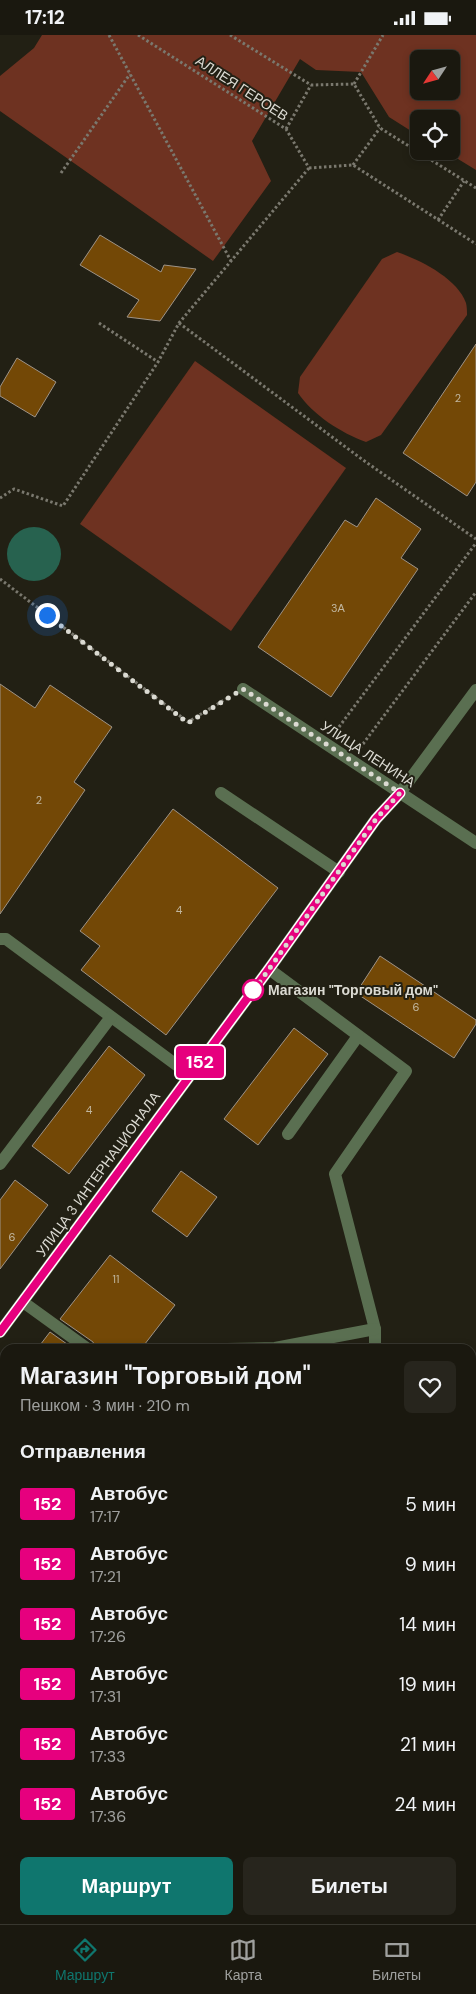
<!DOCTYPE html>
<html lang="ru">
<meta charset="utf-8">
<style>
:root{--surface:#1a180f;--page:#27251d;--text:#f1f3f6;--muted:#9fa09e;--line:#38372f;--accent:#0f766e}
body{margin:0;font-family:"DM Sans",sans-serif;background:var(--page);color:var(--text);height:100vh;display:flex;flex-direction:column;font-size:19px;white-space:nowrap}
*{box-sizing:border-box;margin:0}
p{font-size:16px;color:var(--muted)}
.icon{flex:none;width:28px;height:28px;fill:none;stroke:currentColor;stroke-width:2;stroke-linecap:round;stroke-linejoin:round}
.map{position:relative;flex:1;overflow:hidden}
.panel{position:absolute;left:0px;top:1309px;width:476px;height:581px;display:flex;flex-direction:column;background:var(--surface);border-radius:15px 15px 0 0;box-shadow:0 2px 8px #0003,0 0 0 1px var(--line)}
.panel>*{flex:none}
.badge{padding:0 10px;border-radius:4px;font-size:18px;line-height:32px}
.needle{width:32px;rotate:234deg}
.controls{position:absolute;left:410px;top:15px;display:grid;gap:10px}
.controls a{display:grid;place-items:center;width:50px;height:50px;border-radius:8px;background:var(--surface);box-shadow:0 2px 8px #0003,0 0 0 1px var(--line);font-size:25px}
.you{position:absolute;width:25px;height:25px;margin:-12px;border:4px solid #fff;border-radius:50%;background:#1a73e8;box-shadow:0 0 0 8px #1a73e833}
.map>.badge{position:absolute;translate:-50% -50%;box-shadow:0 0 0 2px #fff}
h2{padding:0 20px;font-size:19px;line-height:45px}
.round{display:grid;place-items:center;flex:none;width:52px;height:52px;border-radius:8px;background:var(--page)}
.summary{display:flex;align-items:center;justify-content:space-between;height:85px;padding:0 20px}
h1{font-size:24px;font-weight:600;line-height:38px}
.action{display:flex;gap:10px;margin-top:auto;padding:10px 20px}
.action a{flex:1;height:58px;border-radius:8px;background:var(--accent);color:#fff;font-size:20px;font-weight:600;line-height:58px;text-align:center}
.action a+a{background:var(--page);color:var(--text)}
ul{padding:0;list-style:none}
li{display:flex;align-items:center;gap:15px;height:60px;padding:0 20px}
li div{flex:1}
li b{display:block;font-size:19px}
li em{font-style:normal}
li .badge{min-width:55px;font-weight:700;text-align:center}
.status{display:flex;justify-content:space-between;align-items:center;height:35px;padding:0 25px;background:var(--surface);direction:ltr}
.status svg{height:14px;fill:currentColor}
.tab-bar{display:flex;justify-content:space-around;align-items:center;height:70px;border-top:1px solid var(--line);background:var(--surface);font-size:14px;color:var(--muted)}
.tab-bar a{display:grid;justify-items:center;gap:2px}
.tab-bar .current{color:var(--accent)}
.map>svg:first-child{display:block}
</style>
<div class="status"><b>17:12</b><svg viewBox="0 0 49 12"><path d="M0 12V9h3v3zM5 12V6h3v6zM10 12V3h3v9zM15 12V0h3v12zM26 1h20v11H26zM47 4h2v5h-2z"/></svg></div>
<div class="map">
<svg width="476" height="1889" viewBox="0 0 476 1889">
<rect width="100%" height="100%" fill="#222014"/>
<g fill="#6e3221" fill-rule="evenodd">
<path d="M42,0H476V135L445,116H451V84H419V101L389,82L361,37L316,35L300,24L252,106L271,146L213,226L0,76V41L34,13ZM419,24H451V56H419Z"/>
<path d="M397,217C420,225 457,243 466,268C467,272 467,277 467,280L381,400L366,407C341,398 313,380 298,358L300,342L382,224Z"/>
<polygon points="195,326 346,433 231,596 80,489"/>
</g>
<circle fill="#27624f" cx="34" cy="519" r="27"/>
<g fill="#734806" stroke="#9e9387">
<polygon points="100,200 161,237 164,230 196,234 160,286 127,282 139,265 80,230"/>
<polygon points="476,309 476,447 467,461 403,418"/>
<polygon points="17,323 56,347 35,382 0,361 0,352"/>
<polygon points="376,463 421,494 401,523 418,534 331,662 258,612 345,485 357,492"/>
<polygon points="0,649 35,673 50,650 112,692 74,747 85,755 0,879"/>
<polygon points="173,774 278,853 166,1000 81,935 100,911 80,896"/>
<polygon points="380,921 476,985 476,989 454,1023 356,958"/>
<polygon points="294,993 328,1019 258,1110 224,1084"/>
<polygon points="109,1011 145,1040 69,1139 32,1111"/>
<polygon points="181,1136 217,1162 187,1202 152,1176"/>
<polygon points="15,1145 48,1170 0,1234 0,1165"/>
<polygon points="110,1220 175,1270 141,1314 96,1314 93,1307 60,1284"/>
<polygon points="50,1297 74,1314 37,1314"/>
</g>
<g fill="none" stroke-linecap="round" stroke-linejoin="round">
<g stroke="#7a786e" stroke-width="3" stroke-dasharray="2.5 2.5" stroke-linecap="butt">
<polyline points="109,0 231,226"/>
<polyline points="138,0 286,94 309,133"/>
<polyline points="230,0 311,50 354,49 380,93 476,153"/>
<polyline points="354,49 383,0"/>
<polyline points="286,94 311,50"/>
<polyline points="353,130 380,93"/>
<polyline points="309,133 353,130 476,209"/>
<polyline points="61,138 130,39"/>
<polyline points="438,185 464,146"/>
<polyline points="99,288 158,327"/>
<polyline points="179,288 363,425 476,504"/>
<polyline points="0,463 14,454 63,471 158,327 179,288 309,133"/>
<polyline points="0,544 188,687 229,662"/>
<polyline points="336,696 476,508"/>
<polyline points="360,713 476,557"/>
</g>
<g stroke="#5a6f51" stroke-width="12">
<polyline points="243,654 476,808"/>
<polyline points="221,758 339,837"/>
<polyline points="0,904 6,904 190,1040"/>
<polyline points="269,934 406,1036 335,1139 375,1294 375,1314"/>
<polyline points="288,1099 358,1001"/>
<polyline points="0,1129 111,982"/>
<polyline points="23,1267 88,1314"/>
<polyline points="0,1297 269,934 376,784 400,758 476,655"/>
<polyline points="227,1314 275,1313 375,1294"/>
<polyline points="471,1487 476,1479"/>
<polyline points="0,1579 5,1583"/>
<polyline points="471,1675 476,1680"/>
<polyline points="471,1694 476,1687"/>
<polyline points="0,1713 5,1717"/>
<polyline points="0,1793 5,1787"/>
<polyline points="471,1796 476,1788"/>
<polyline points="455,1885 462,1889"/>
<polyline points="69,1889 71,1885"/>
<polyline points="347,1889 349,1885"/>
</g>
</g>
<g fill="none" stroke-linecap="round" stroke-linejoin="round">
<g stroke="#fff" stroke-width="11">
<polyline id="line" points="0,1297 269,934 376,784 400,758"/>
</g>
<use href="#line" stroke="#e6007e" stroke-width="8"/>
<polyline stroke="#dbdad2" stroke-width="5" stroke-dasharray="0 9" points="47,580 188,688 243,654 400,758 376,784 252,958 253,955"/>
</g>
<circle fill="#fff" stroke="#e6007e" stroke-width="2.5" cx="253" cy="955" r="10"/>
<g text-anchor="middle" stroke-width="4" stroke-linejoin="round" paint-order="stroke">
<g font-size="11" fill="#c1b69f">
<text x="458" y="367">2</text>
<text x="338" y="577">3А</text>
<text x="39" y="769">2</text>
<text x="179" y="879">4</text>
<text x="416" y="976">6</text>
<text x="89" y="1079">4</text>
<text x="12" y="1206">6</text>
<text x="116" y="1248">11</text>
</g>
<g font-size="14" fill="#dbdad2" stroke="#222014">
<text transform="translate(242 53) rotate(33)" y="5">АЛЛЕЯ ГЕРОЕВ</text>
<text transform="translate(368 719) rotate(33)" y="5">УЛИЦА ЛЕНИНА</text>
<text transform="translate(98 1139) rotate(-54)" y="5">УЛИЦА 3 ИНТЕРНАЦИОНАЛА</text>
</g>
<g font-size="14" font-weight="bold" fill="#dbdad2" stroke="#222014" text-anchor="start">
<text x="268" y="960">Магазин "Торговый дом"</text>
</g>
</g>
</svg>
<div class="controls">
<a><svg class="needle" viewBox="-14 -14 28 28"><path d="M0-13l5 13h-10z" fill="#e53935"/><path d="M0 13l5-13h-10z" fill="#9fa09e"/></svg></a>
<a><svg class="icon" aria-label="locate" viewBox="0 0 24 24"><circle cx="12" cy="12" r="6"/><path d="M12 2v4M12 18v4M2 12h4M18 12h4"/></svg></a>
</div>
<div class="you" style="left:47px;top:580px"></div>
<b class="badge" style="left:200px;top:1027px;background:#e6007e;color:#fff">152</b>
<section class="panel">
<div class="summary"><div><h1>Магазин &quot;Торговый дом&quot;</h1><p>Пешком · 3 мин · 210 m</p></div><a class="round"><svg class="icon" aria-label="heart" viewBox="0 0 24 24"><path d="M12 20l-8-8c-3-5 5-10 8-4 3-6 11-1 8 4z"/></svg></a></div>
<h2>Отправления</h2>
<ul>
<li><span class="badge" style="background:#e6007e;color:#fff">152</span><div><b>Автобус</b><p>17:17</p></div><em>5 мин</em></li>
<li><span class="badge" style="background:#e6007e;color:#fff">152</span><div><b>Автобус</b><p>17:21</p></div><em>9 мин</em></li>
<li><span class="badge" style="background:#e6007e;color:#fff">152</span><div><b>Автобус</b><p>17:26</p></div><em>14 мин</em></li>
<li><span class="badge" style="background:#e6007e;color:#fff">152</span><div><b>Автобус</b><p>17:31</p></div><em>19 мин</em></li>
<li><span class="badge" style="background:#e6007e;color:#fff">152</span><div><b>Автобус</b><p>17:33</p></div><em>21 мин</em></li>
<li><span class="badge" style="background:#e6007e;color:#fff">152</span><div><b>Автобус</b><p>17:36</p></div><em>24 мин</em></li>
</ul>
<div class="action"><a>Маршрут</a><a>Билеты</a></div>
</section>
</div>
<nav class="tab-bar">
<a class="current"><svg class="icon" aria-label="directions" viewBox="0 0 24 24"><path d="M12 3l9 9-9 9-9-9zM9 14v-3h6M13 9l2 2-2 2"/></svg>Маршрут</a>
<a><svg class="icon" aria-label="map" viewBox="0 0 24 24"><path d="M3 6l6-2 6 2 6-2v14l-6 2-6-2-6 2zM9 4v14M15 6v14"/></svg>Карта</a>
<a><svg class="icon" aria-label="tickets" viewBox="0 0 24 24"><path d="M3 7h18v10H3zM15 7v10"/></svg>Билеты</a>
</nav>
